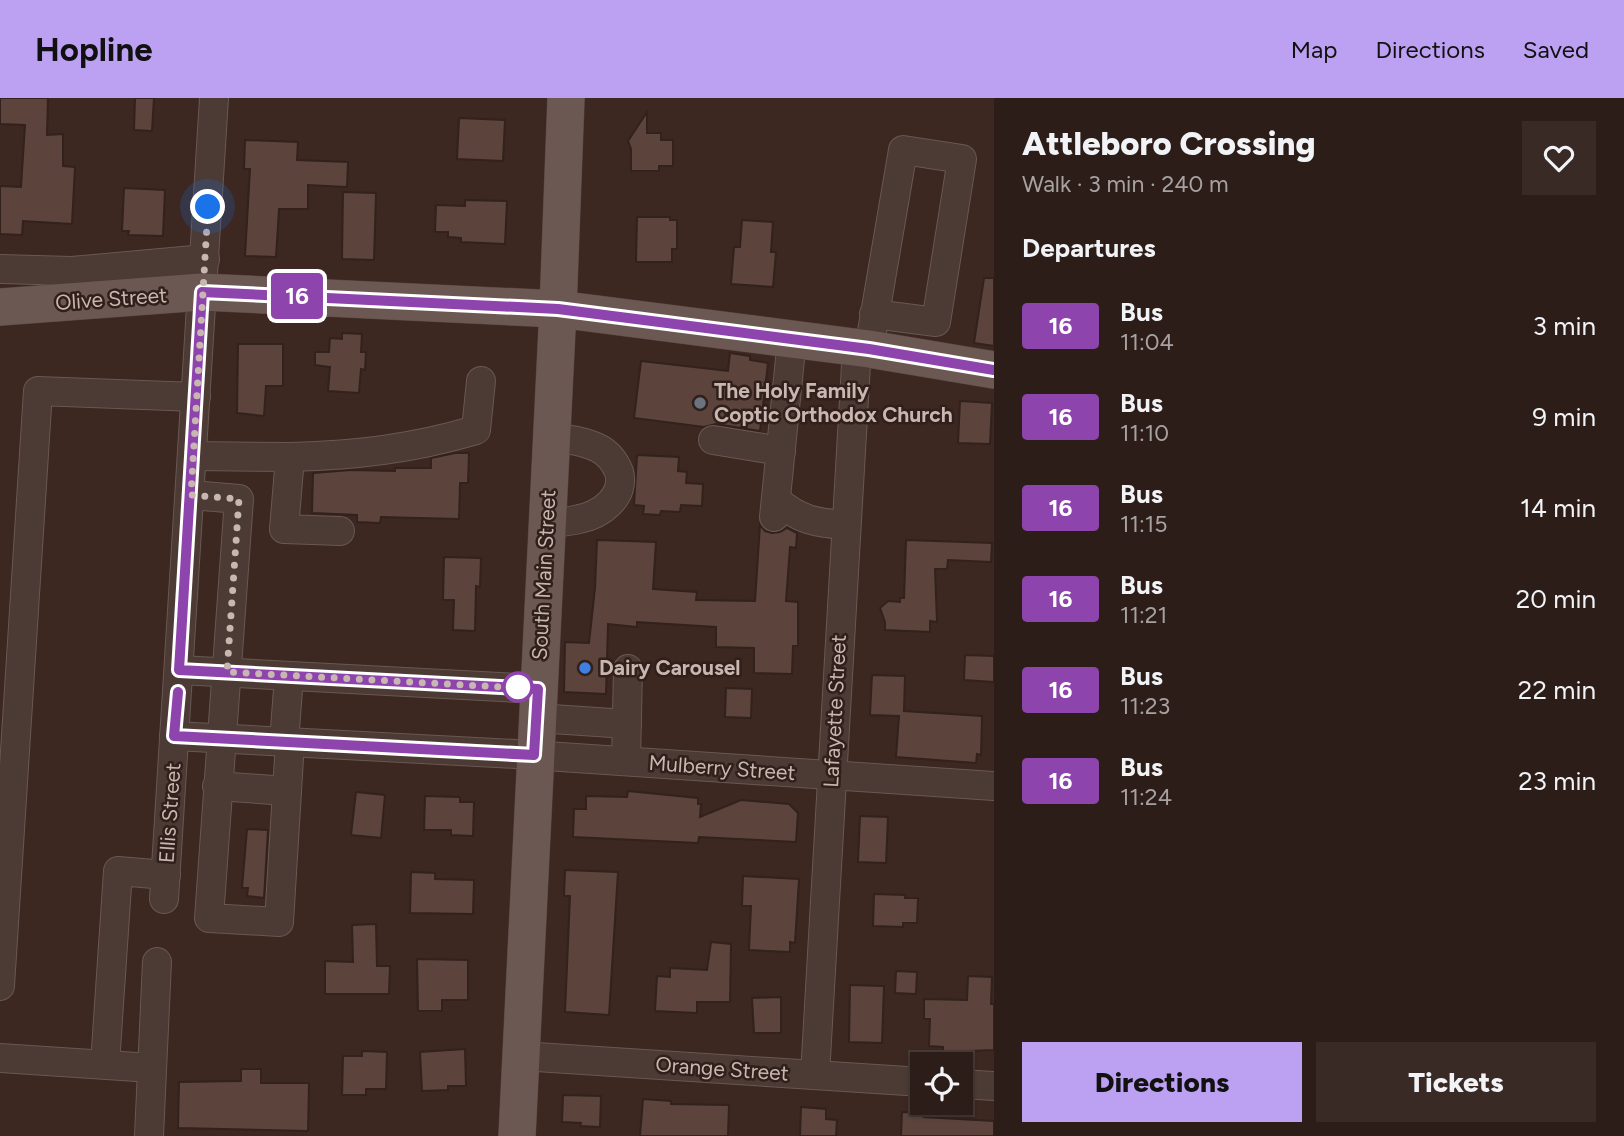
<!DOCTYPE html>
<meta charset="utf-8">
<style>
:root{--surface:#2d1d19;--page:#392a26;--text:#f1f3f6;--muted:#a7a2a2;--line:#483b38;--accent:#bca0f2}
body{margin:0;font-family:Figtree,sans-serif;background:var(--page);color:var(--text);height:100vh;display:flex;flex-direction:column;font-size:26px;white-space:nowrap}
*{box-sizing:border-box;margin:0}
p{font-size:23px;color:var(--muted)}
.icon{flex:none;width:38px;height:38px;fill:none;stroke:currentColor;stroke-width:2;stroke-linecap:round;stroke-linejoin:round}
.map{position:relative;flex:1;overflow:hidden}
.drawer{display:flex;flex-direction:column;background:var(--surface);width:630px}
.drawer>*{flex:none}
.badge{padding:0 14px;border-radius:5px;font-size:24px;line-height:46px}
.buttons{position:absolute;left:910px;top:954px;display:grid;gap:14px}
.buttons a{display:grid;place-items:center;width:63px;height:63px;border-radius:0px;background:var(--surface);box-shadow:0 2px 5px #0004,0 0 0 2px var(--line);font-size:35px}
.you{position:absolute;width:35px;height:35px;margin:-18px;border:5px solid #fff;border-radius:50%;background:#1a73e8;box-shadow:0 0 0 10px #1a73e833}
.map>.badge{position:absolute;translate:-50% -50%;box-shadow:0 0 0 4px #fff}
h2{padding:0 28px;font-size:26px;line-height:63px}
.round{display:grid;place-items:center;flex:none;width:74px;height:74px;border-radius:0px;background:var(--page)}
.head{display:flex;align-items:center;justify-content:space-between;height:119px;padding:0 28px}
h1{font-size:33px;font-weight:800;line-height:52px}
.button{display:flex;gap:14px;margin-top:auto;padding:14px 28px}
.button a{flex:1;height:80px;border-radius:0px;background:var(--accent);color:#111;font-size:28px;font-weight:800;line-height:80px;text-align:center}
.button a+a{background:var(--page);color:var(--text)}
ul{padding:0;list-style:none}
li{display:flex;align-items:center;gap:21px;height:91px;padding:0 28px}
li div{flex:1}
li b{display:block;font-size:26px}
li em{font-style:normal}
li .badge{min-width:77px;font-weight:700;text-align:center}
header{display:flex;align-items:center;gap:42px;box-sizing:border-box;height:98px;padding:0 35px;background:var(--accent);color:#111}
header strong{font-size:33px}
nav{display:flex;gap:38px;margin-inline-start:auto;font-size:24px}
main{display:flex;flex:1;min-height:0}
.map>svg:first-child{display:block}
</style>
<header>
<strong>Hopline</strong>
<nav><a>Map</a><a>Directions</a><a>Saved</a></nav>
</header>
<main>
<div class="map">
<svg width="994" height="1038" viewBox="0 0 994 1038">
<rect width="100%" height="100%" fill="#3c2721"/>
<g fill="#5c443d" stroke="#32211c" stroke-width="2">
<polygon points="0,0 48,0 47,37 63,36 63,68 75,69 72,126 23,123 22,137 0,136 0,88 21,89 25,27 0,26"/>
<polygon points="135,0 154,0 152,33 134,32"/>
<polygon points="647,14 647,35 661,35 661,42 673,42 673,68 659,68 659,73 631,73 631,51 628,43"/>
<polygon points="459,20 505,22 503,63 457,61"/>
<polygon points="245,42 298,44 297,62 348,64 347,89 308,87 308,111 279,111 276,159 245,158 250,71 244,71"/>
<polygon points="124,90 165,92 163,138 128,137 129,133 122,133"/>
<polygon points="343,94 376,95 374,162 342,161"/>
<polygon points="465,102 507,103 505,146 461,144 461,140 448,139 448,134 435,134 436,107 465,108"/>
<polygon points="637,119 670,119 670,122 677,122 677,151 672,151 672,164 636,164"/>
<polygon points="742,122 773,124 771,154 776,154 773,189 731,186 734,149 740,149"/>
<polygon points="984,180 994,180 994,248 974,245"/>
<polygon points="342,235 362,236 361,254 366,254 365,272 361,271 359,295 328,293 330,269 315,267 315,254 329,254 330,240 342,241"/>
<polygon points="238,246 283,246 283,288 266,288 264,318 237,315"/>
<polygon points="730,255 750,258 750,262 768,265 760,333 716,326 704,329 634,320 641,263 728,273"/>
<polygon points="960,303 992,305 990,346 958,345"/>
<polygon points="455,355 469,355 468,385 460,385 459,421 381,419 380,425 357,424 357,417 312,415 313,375 351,372 395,373 395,370 431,370 431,360"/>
<polygon points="637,357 679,359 678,373 687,374 686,385 703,386 702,408 681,407 680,414 661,413 660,417 643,416 644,408 634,407"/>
<polygon points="760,427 765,433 772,435 780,434 787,430 797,435 796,450 790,449 786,503 798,504 798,548 793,548 792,576 754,575 754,550 716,549 716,529 637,524 637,529 608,526 606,596 564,594 565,544 589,545 595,490 597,442 656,444 653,491 697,494 696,502 755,503"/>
<polygon points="906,442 992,445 991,464 948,462 947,471 935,471 937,524 930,523 930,534 885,532 885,524 880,510 888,503 900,504 900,500 904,500"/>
<polygon points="444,459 481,460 480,489 476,488 475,533 453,532 454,502 443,502"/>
<polygon points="965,557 994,558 994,584 964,582"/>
<polygon points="872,577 905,578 904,613 982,618 981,657 977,656 976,665 896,659 899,618 870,617"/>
<polygon points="726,590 752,591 751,620 725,619"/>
<polygon points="628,693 698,700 698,706 701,706 700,719 741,702 789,706 798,715 796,744 699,739 698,745 573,739 574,711 586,711 586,698 627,699"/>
<polygon points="356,694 385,697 381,740 351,737"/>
<polygon points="425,698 460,699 460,704 474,704 473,738 451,737 451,732 424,732"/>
<polygon points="860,718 888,719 886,765 858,764"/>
<polygon points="247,731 268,732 264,800 247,798 248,790 242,790"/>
<polygon points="565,772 618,774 609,917 565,914 570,798 564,798"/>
<polygon points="411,774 435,775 435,781 474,782 473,816 410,815"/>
<polygon points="743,778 799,781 795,845 790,844 790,854 749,852 751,808 742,808"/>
<polygon points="874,796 905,797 905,800 918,800 917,825 903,825 903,829 873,828"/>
<polygon points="376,826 377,868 390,868 389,896 325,896 325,863 353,864 352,827"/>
<polygon points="711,844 731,846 730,904 697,904 697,915 655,913 657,878 670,879 670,870 707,872"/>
<polygon points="417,861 468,862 468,902 442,902 442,913 418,913"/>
<polygon points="896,873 917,874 916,896 895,895"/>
<polygon points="968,878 992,879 991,906 994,906 994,952 943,954 943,949 929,948 930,921 924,921 924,901 967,902"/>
<polygon points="850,887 884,888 882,945 849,944"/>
<polygon points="781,899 781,935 754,935 752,900"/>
<polygon points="465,951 466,988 448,988 448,992 422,993 420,954"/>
<polygon points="362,953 387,954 386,991 366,991 366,997 342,997 343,958 362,958"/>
<polygon points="241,971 261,971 261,985 309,985 308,1033 178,1030 179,984 241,983"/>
<polygon points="563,997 601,998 600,1029 580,1028 581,1025 562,1024"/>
<polygon points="643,1001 671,1003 671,1006 729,1007 728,1038 640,1038"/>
<polygon points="801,1009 826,1011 826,1021 837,1022 836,1038 800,1038"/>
<polygon points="902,1014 925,1015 924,1019 994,1023 994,1038 901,1038"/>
</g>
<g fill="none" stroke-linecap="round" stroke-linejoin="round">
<g stroke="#695853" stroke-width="30">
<g id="minor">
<polyline points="0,171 72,173 205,161"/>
<polyline points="869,251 903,52 962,61 936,224 874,216"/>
<polyline points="713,342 781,353"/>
<polyline points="193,358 290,359 284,431 340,433"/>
<path d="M290,359C358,357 411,351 476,332L481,283"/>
<polyline points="191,397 239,401 209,820 279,824 290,644"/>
<path d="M776,402C800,422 815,425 846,427"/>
<polyline points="774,419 792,241"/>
<path d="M547,425C557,424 569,424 579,421C601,417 626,398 619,374C615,364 608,355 598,350C584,343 567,341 551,339"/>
<polyline points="179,572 538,591"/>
<polyline points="537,620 627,626"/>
<polyline points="174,638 516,656 994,688"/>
<polyline points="284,644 289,578"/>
<polyline points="626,663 628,571"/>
<polyline points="217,688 287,693"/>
<polyline points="164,801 214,0"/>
<polyline points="0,888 38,293 196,299"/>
<polyline points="521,958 922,984"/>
<polyline points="0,960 152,970"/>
<polyline points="105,966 118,773 166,777"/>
<polyline points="815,977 857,249"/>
<polyline points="961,986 994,988"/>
<polyline points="149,1038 157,864"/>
</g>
</g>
<g stroke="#55433e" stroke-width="38">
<g id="major">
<polyline points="0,209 202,194 558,211 869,251 994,272"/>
<polyline points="517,1038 558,211 566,0"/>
</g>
</g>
<use href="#minor" stroke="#4c3a35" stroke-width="28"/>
<use href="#major" stroke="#6c5853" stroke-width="37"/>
</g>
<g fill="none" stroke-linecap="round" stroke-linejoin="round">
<g stroke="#fff" stroke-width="16">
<polyline id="line" points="178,594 174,638 534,657 538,591 179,572 202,194 558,211 869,251 994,272"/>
</g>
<use href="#line" stroke="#8e44ad" stroke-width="10"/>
<polyline stroke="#c8b6b0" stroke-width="7" stroke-dasharray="0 12.6" points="208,109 191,397 239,401 227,574 520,590 518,589"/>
</g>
<circle fill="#6b7280" stroke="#301f1a" stroke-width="2.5" cx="700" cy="305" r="7"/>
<circle fill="#3f7fe0" stroke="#301f1a" stroke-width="2.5" cx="585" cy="570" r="7"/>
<circle fill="#fff" stroke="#8e44ad" stroke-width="3.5" cx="518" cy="589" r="14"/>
<g text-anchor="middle" stroke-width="5" stroke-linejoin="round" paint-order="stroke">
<g font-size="21" fill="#c8b6b0" stroke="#301f1a">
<text transform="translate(111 201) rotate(-4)" y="7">Olive Street</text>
<text transform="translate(544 477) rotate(-87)" y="7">South Main Street</text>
<text transform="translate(835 613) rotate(-87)" y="7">Lafayette Street</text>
<text transform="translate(722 670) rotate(4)" y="7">Mulberry Street</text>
<text transform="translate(170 715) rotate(-86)" y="7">Ellis Street</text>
<text transform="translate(722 971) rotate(4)" y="7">Orange Street</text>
</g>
<g font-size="21" font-weight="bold" fill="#c8b6b0" stroke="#301f1a" text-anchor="start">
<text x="714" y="300">The Holy Family<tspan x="714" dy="24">Coptic Orthodox Church</tspan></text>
<text x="599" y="577">Dairy Carousel</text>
</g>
</g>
</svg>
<div class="buttons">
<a><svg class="icon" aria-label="locate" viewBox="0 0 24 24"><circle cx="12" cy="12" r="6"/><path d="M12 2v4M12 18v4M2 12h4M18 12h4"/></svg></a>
</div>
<div class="you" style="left:208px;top:109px"></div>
<b class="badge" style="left:297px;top:198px;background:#8e44ad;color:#fff">16</b>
</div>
<section class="drawer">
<div class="head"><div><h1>Attleboro Crossing</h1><p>Walk · 3 min · 240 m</p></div><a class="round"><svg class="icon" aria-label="heart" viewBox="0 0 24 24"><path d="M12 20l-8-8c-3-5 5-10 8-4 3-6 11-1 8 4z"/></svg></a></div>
<h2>Departures</h2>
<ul>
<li><span class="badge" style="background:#8e44ad;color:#fff">16</span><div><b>Bus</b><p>11:04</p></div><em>3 min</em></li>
<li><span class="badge" style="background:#8e44ad;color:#fff">16</span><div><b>Bus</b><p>11:10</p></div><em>9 min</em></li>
<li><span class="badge" style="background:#8e44ad;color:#fff">16</span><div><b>Bus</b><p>11:15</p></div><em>14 min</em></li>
<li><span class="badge" style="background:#8e44ad;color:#fff">16</span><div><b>Bus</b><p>11:21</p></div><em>20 min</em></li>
<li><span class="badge" style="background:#8e44ad;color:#fff">16</span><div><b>Bus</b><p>11:23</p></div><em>22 min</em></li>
<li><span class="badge" style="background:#8e44ad;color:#fff">16</span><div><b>Bus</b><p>11:24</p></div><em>23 min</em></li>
</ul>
<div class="button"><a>Directions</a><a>Tickets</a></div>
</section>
</main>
